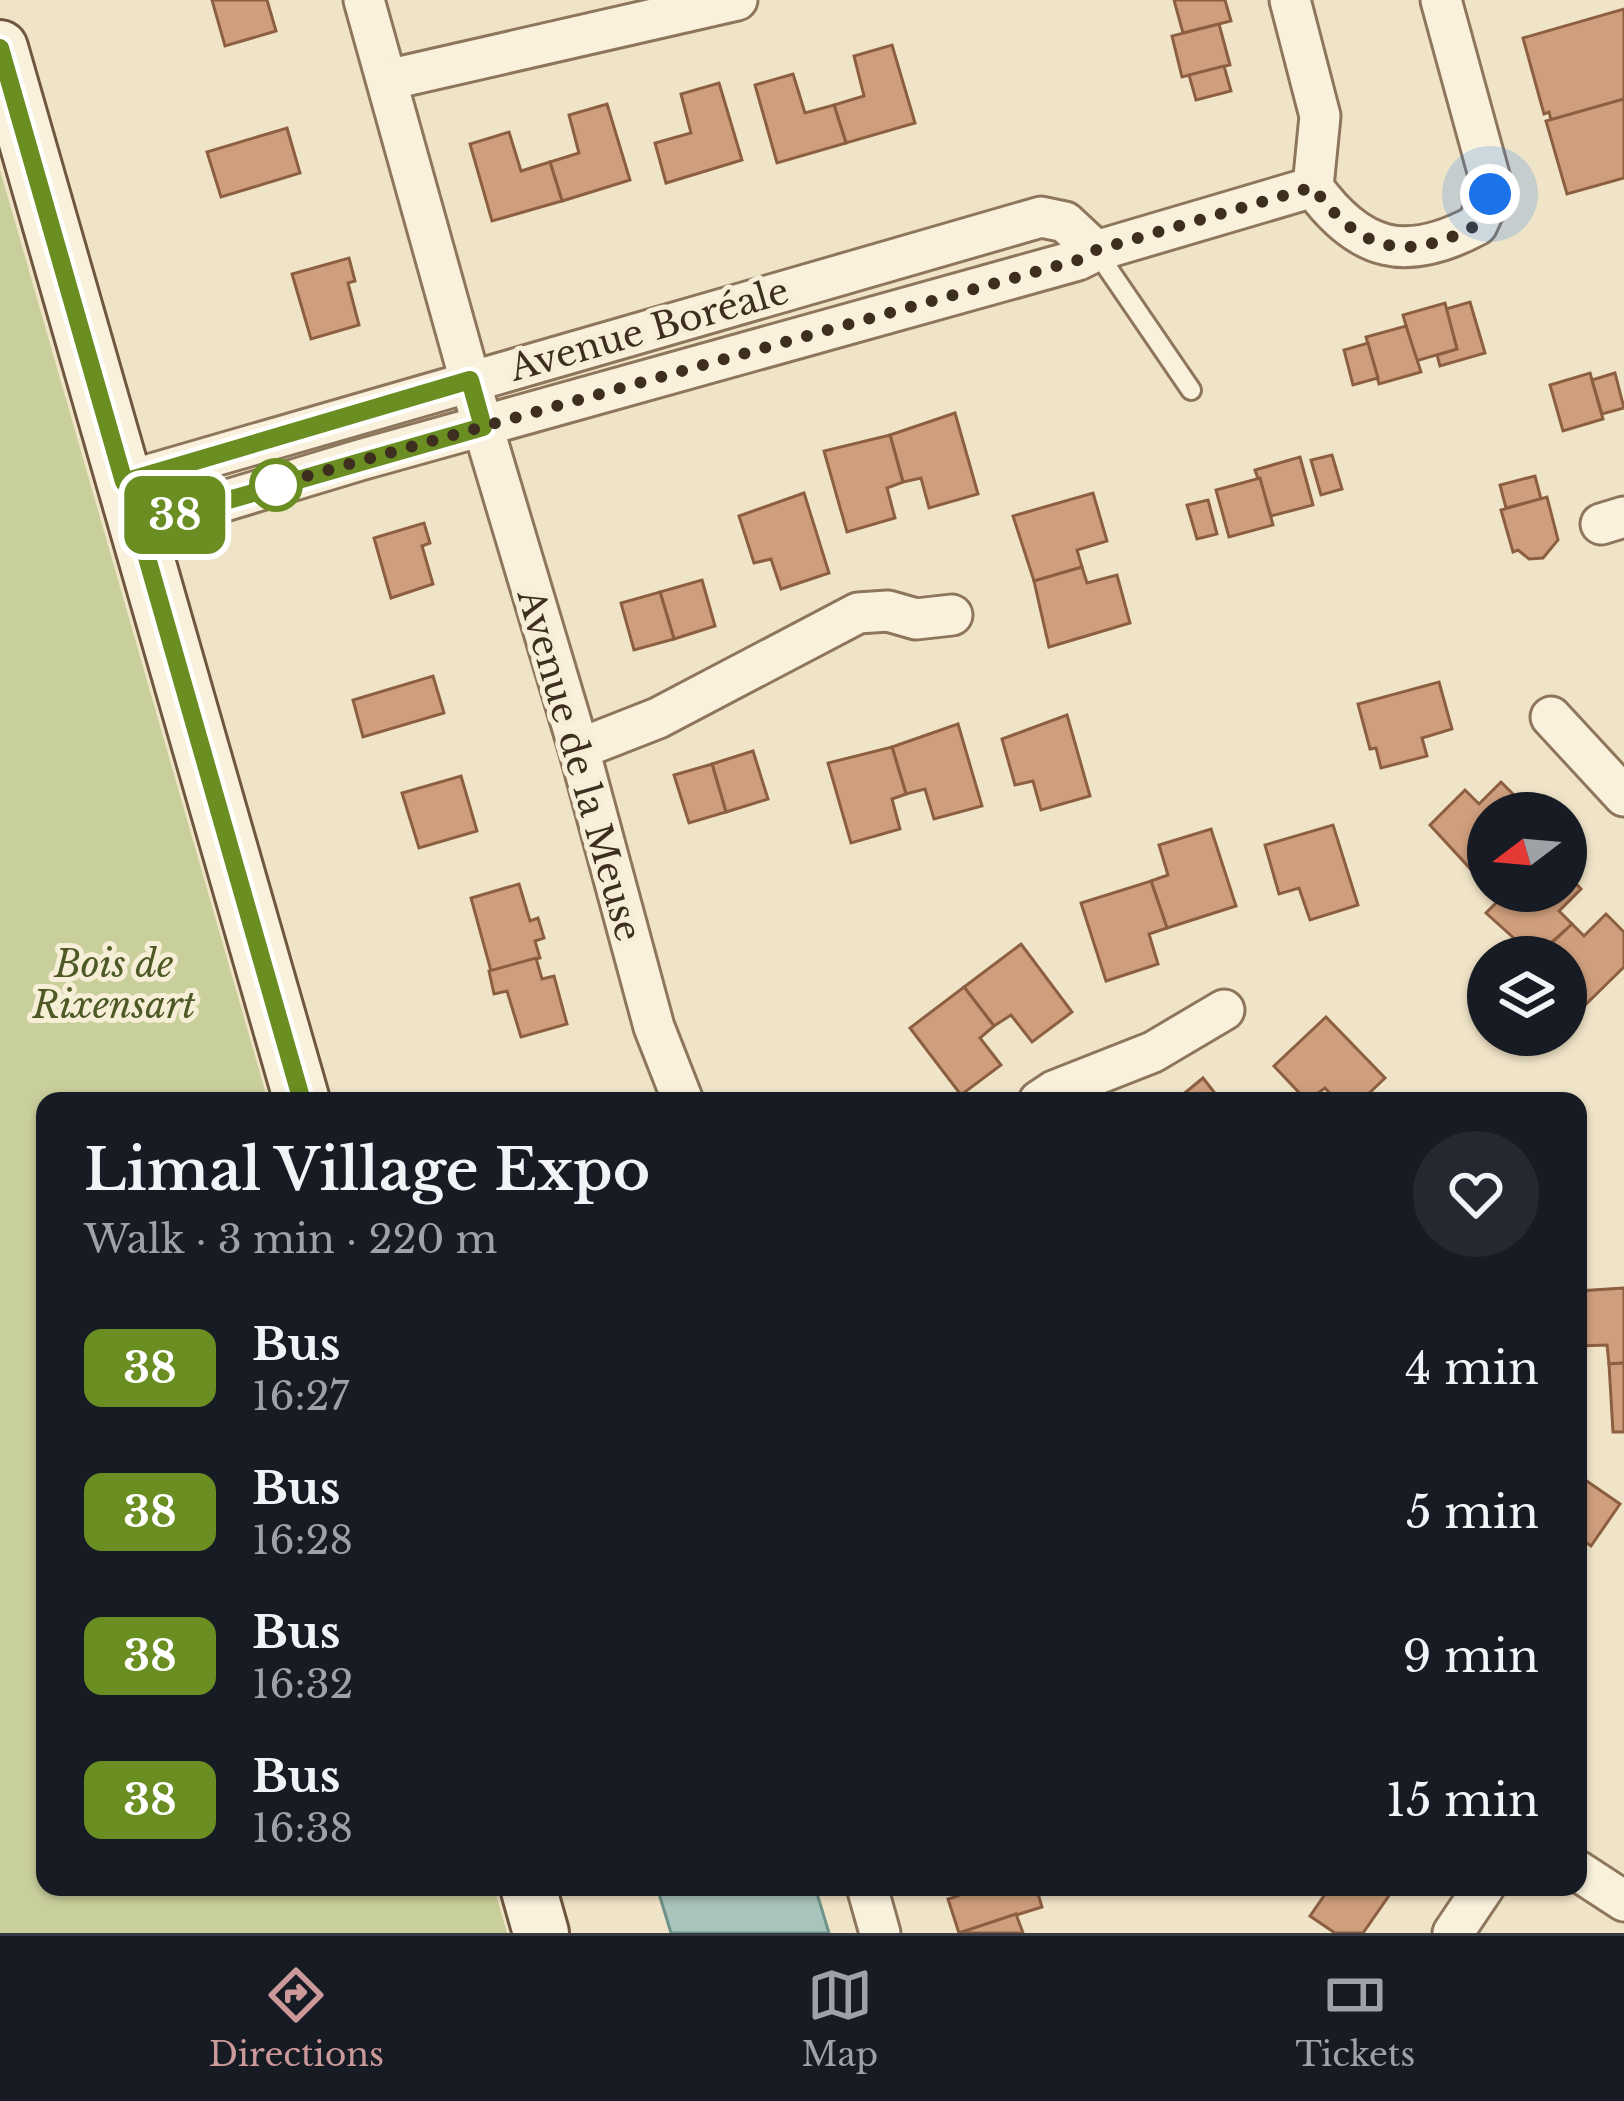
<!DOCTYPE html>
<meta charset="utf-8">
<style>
:root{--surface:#171b24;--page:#242831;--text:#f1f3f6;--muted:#9ea1a6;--line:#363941;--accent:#cc999b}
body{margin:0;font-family:"Libre Baskerville",serif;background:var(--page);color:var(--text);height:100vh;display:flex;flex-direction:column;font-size:45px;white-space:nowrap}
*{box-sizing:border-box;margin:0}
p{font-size:39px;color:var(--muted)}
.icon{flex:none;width:66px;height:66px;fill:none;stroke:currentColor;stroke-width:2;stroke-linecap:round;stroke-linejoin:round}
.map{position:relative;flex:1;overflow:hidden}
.panel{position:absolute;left:36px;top:1092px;width:1551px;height:804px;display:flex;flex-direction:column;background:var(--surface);border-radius:24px;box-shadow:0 3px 9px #0004}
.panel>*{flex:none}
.badge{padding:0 24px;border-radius:18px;font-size:42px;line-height:78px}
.needle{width:78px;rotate:254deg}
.tools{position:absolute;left:1467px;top:792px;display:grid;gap:24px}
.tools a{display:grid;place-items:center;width:120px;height:120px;border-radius:50%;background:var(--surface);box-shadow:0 3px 9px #0004;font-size:60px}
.you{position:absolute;width:60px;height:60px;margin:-30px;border:9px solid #fff;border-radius:50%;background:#1a73e8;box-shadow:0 0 0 18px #1a73e833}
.map>.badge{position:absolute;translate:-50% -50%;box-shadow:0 0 0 6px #fff}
.round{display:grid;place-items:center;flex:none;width:126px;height:126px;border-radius:63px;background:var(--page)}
.overview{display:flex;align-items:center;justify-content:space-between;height:204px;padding:0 48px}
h1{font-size:57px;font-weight:600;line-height:90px}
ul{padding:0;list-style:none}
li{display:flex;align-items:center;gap:36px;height:144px;padding:0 48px}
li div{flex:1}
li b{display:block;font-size:45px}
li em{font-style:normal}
li .badge{min-width:132px;font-weight:700;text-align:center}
.menu{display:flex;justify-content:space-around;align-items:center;height:168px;border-top:3px solid var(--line);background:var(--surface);font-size:33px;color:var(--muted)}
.menu a{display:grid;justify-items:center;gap:6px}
.menu .on{color:var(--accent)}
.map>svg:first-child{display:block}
</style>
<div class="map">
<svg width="1624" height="1933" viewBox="0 0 1624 1933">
<rect width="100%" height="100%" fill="#f0e4c8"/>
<polygon fill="#c9cf9b" points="0,170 268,1101 45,1101 45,1887 494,1887 507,1933 0,1933"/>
<polygon fill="#a9c4bc" stroke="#6f938a" stroke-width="3" points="657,1887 815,1887 829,1933 671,1933"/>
<g fill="#cf9f7d" stroke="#8d5f41" stroke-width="3">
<polygon points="212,0 267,0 276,31 225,46"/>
<polygon points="1174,0 1225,0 1231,21 1183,33"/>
<polygon points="1624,9 1624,99 1551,120 1549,112 1544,114 1523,38"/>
<polygon points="1219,24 1230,65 1182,77 1172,36"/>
<polygon points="892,45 915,123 846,143 834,105 864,96 854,56"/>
<polygon points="1224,66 1231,91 1196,100 1189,75"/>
<polygon points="793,74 805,113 834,105 846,143 777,163 755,85"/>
<polygon points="719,83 742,160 666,183 655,143 691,133 681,94"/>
<polygon points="1624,99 1624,178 1567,194 1546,121"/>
<polygon points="607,104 630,180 562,201 550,162 579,153 569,115"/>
<polygon points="287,128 300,173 221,197 207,152"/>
<polygon points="509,132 521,171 550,162 562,201 492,221 470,144"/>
<polygon points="349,258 355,281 348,283 359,325 311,339 292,274"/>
<polygon points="1470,302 1485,353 1440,366 1437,355 1457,349 1446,309"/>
<polygon points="1445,303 1457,349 1416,361 1403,315"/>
<polygon points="1406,326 1421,372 1379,384 1366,337"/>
<polygon points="1368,343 1378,378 1353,385 1344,350"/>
<polygon points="1590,373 1603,419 1563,431 1550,385"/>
<polygon points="1615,373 1624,408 1602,414 1592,380"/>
<polygon points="955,413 978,494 929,508 921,478 903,482 890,435"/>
<polygon points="890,435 903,482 887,488 895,518 847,532 824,451"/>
<polygon points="1332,455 1342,489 1321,495 1311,460"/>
<polygon points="1300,457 1313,505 1271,516 1255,470"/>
<polygon points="1535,476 1541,499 1506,508 1500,485"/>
<polygon points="1260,478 1273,525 1229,537 1216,490"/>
<polygon points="804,493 829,573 781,589 771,559 754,563 739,516"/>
<polygon points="1093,493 1107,541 1077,550 1082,567 1034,581 1013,516"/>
<polygon points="1547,497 1558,540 1543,558 1529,559 1518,550 1513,552 1501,510"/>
<polygon points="1208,500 1217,534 1197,539 1187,505"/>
<polygon points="424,523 430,543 422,546 433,584 391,598 374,538"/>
<polygon points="1082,567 1087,583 1117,575 1130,623 1049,647 1034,581"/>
<polygon points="702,580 715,626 674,639 660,592"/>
<polygon points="660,592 674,639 634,650 621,603"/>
<polygon points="433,676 444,713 363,737 353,700"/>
<polygon points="1439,682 1452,729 1422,738 1427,756 1381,768 1376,748 1370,749 1358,704"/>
<polygon points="1067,715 1090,796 1041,810 1033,781 1015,785 1002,739"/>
<polygon points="958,724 982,806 934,819 925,789 906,794 892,747"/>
<polygon points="892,747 906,794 892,799 900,829 851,843 828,763"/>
<polygon points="753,751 768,799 726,812 712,764"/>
<polygon points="712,764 726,812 689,823 674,775"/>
<polygon points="461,776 477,831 419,848 402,793"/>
<polygon points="1501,782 1532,813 1488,813 1488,865 1477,876 1430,825 1465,790 1479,804"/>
<polygon points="1333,825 1358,905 1310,920 1299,888 1279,894 1265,845"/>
<polygon points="1211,829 1236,906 1167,928 1151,881 1168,875 1159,845"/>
<polygon points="1566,873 1581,889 1559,911 1572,924 1535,957 1486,913 1508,891 1566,891"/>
<polygon points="1151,881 1167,928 1149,934 1158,964 1106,981 1081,903"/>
<polygon points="519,884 530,921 538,918 544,938 535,941 540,958 491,971 471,898"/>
<polygon points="1606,914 1624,932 1624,967 1581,1009 1566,992 1566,957 1537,957 1572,924 1584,936"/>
<polygon points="1021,944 1072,1012 1032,1042 1011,1015 994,1026 964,987"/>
<polygon points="536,958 542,979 554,976 567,1024 521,1037 507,991 494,994 489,971"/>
<polygon points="964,987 994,1026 980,1038 1001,1065 961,1095 910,1028"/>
<polygon points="1326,1017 1385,1078 1361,1101 1337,1101 1325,1088 1307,1101 1274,1066"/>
<polygon points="1203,1078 1221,1101 1175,1101"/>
<polygon points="1624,1288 1624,1363 1609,1364 1607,1345 1578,1346 1578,1291"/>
<polygon points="1624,1363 1624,1432 1613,1432 1609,1364"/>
<polygon points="1578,1475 1620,1504 1591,1546 1578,1537"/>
<polygon points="955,1887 1036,1887 1042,1907 959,1933 948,1899 958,1896"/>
<polygon points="1323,1887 1395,1887 1363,1933 1335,1933 1310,1916 1328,1890"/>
<polygon points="1016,1914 1023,1933 959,1933"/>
</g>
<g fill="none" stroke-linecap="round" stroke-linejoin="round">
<g stroke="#8d765c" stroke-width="24">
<polyline id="lane" points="1096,251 1191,390"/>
</g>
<g stroke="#8d765c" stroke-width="45">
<g id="street">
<polyline points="364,0 483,427 579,749 654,1027 683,1101"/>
<path d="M1290,0L1320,116L1313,187C1360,252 1406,263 1477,225L1488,201L1490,179L1441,0"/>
<polyline points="387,80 737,0"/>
<polyline points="124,482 1041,217 1065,222 1096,251"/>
<polyline points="1601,524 1624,517"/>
<polyline points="138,527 360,460 1078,260 1096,251 1313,187"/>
<polyline points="1551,717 1624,796"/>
<polyline points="579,749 658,718 858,613 888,611 916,619 952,615"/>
<polyline points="1039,1101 1054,1091 1153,1052 1224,1010"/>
<polyline points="1578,1871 1624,1901"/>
<polyline points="867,1887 880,1933"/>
<polyline points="1453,1933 1484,1887"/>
</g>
</g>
<g stroke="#6f573f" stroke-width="60">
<g id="secondary">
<polyline points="0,48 302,1101"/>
<polyline points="528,1887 541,1933"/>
</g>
</g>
<use href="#lane" stroke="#faf1dc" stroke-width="18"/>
<use href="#street" stroke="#faf1dc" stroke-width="39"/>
<use href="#secondary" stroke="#faf1dc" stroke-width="54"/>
</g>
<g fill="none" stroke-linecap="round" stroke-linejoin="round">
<g stroke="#fff" stroke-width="27">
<polyline id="line" points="0,48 124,482 470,380 483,427 138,526 302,1101"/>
</g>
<use href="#line" stroke="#6b8e23" stroke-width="18"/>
<path stroke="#3d2e20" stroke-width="12" stroke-dasharray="0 21.6" d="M276,485L271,486L1078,260L1096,250L1313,187C1360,252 1406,263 1477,225L1490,194"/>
</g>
<circle fill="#fff" stroke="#6b8e23" stroke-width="6" cx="276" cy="485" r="24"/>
<g text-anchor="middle" stroke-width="10" stroke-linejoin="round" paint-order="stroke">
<g font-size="36" fill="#3d2e20" stroke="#f7eed8">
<text transform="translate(649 329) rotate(-16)" y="13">Avenue Boréale</text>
<text transform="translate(580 765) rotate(74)" y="13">Avenue de la Meuse</text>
</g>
<g font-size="36" font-style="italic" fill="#4d5a26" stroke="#f7eed8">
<text x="114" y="977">Bois de<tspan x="114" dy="41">Rixensart</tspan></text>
</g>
</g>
</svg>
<div class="tools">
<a><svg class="needle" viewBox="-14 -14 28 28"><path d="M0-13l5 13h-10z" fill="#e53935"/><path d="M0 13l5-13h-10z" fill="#9ea1a6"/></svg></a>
<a><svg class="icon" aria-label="layers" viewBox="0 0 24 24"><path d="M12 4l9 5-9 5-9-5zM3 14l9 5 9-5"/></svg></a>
</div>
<div class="you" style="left:1490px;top:194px"></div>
<b class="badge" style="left:175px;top:515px;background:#6b8e23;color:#fff">38</b>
<section class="panel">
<div class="overview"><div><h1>Limal Village Expo</h1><p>Walk · 3 min · 220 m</p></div><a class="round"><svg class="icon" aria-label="heart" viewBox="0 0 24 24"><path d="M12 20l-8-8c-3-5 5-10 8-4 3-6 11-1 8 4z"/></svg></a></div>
<ul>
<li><span class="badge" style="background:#6b8e23;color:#fff">38</span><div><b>Bus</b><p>16:27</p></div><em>4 min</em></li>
<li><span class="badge" style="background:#6b8e23;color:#fff">38</span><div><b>Bus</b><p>16:28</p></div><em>5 min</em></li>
<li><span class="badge" style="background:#6b8e23;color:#fff">38</span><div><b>Bus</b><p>16:32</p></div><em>9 min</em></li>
<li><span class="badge" style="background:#6b8e23;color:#fff">38</span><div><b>Bus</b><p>16:38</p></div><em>15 min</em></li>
</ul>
</section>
</div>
<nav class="menu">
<a class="on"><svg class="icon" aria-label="directions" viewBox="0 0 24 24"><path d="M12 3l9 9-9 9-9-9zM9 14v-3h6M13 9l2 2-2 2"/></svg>Directions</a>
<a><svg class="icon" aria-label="map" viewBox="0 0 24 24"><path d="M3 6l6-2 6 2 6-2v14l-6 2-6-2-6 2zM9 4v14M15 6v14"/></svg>Map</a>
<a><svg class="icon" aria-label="tickets" viewBox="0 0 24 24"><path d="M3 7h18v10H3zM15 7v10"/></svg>Tickets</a>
</nav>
